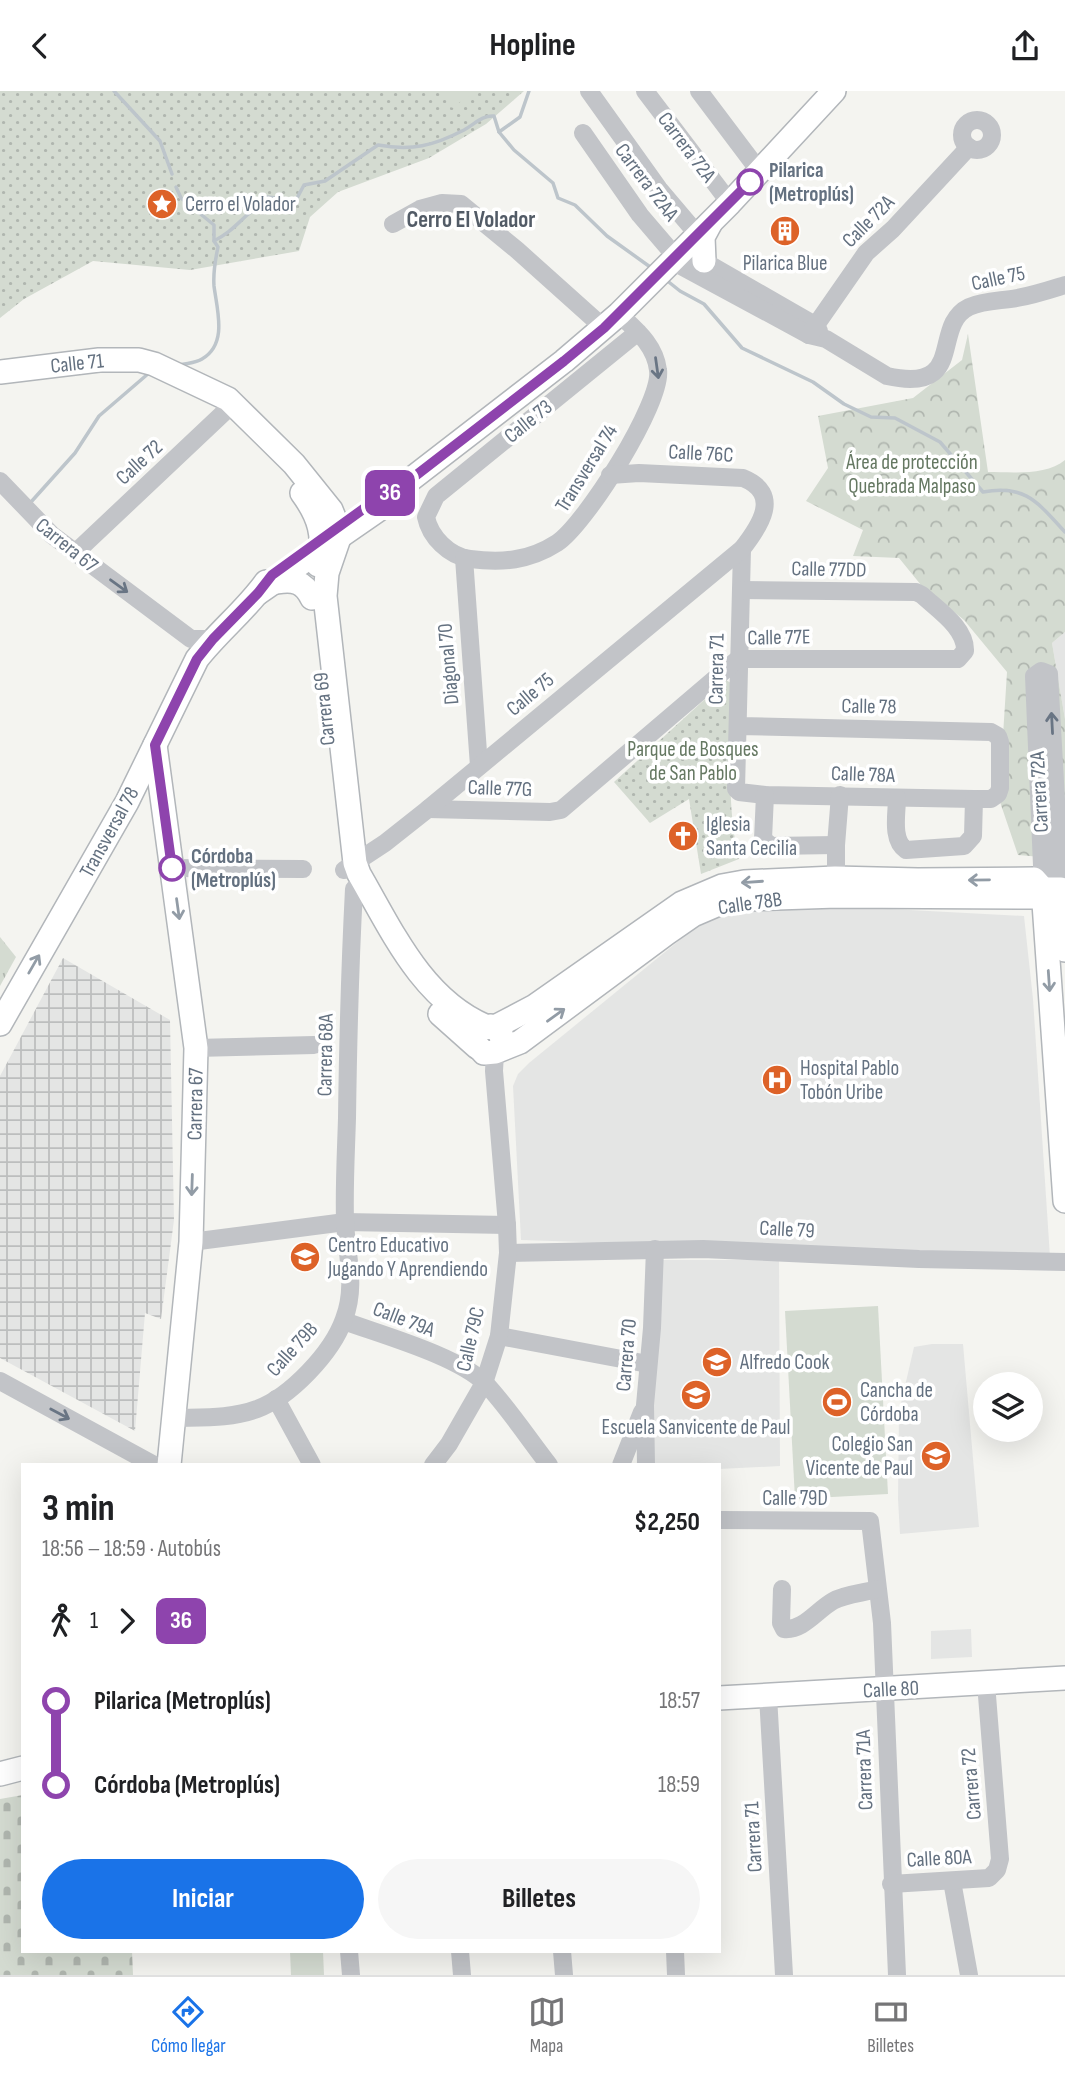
<!DOCTYPE html>
<html lang="es">
<meta charset="utf-8">
<style>
:root{--surface:#fff;--page:#f6f6f6;--text:#202124;--muted:#757577;--line:#e0e0e0;--accent:#1a73e8}
body{margin:0;font-family:"Sofia Sans Condensed",sans-serif;background:var(--page);color:var(--text);height:100vh;display:flex;flex-direction:column;font-size:26px;white-space:nowrap}
*{box-sizing:border-box;margin:0}
p{font-size:23px;color:var(--muted)}
.icon{flex:none;width:38px;height:38px;fill:none;stroke:currentColor;stroke-width:2;stroke-linecap:round;stroke-linejoin:round}
.map{position:relative;flex:1;overflow:hidden}
.drawer{position:absolute;left:21px;top:1372px;width:700px;height:490px;display:flex;flex-direction:column;background:var(--surface);border-radius:0px;box-shadow:0 7px 28px #0002}
.drawer>*{flex:none}
.badge{padding:0 14px;border-radius:10px;font-size:24px;line-height:46px}
.fabs{position:absolute;left:973px;top:1281px;display:grid;gap:14px}
.fabs a{display:grid;place-items:center;width:70px;height:70px;border-radius:50%;background:var(--surface);box-shadow:0 7px 28px #0002;font-size:35px}
.map>.badge{position:absolute;translate:-50% -50%;box-shadow:0 0 0 4px #fff}
.legs{display:flex;align-items:center;gap:10px;height:77px;padding:0 21px;font-size:23px}
.legs p{margin-inline-start:auto}
.headline{display:flex;align-items:center;justify-content:space-between;height:119px;padding:0 21px}
h1{font-size:38px;font-weight:700;line-height:52px}
.action{display:flex;gap:14px;margin-top:auto;padding:14px 21px}
.action a{flex:1;height:80px;border-radius:42px;background:var(--accent);color:#fff;font-size:28px;font-weight:700;line-height:80px;text-align:center}
.action a+a{background:var(--page);color:var(--text)}
ul{padding:0 21px;list-style:none}
li{display:flex;align-items:center;gap:24px;height:84px;font-size:26px}
li i{display:grid;place-items:center;width:10px;height:100%;margin:0 9px;background:currentColor}
li i::after{content:'';width:18px;height:18px;margin:-9px;border:5px solid;border-radius:50%;background:var(--surface)}
li p{margin-inline-start:auto}
li:first-child i{background:linear-gradient(#0000 50%,currentColor 0)}
li:last-child i{background:linear-gradient(currentColor 50%,#0000 0)}
header{display:flex;justify-content:space-between;align-items:center;height:91px;padding:0 21px;background:var(--surface);font-size:32px;font-weight:700}
.tabs{display:flex;justify-content:space-around;align-items:center;height:98px;border-top:2px solid var(--line);background:var(--surface);font-size:19px;color:var(--muted)}
.tabs a{display:grid;justify-items:center;gap:4px}
.tabs .current{color:var(--accent)}
.map>svg:first-child{display:block}
</style>
<header><svg class="icon" aria-label="back" viewBox="0 0 24 24"><path d="M15 5l-7 7 7 7"/></svg>Hopline<svg class="icon" aria-label="share" viewBox="0 0 24 24"><path d="M12 15V3M7 8l5-5 5 5M5 13v7h14v-7"/></svg></header>
<div class="map">
<svg width="1065" height="1884" viewBox="0 0 1065 1884">
<defs>
<pattern id="industrial-grid" width="8" height="8" patternUnits="userSpaceOnUse" patternTransform="scale(1.75)"><rect width="8" height="8" fill="#e4e5e4"/><path d="M0 4h8M4 0v8" fill="none" stroke="#bcbebe"/></pattern>
<pattern id="grass-tufts" width="24" height="20" patternUnits="userSpaceOnUse" patternTransform="scale(1.75)"><rect width="24" height="20" fill="#d4dbd1"/><path d="M3 7l-1-3M5 7V3M7 7l1-3M15 17l-1-3M17 17v-4M19 17l1-3" fill="none" stroke="#b0b6af"/></pattern>
<pattern id="forest-crowns" width="20" height="18" patternUnits="userSpaceOnUse" patternTransform="scale(1.75)"><rect width="20" height="18" fill="#d4dbd1"/><path d="M2 6a3 3 0 1 1 6 0M12 15a3 3 0 1 1 6 0" fill="none" stroke="#b0b6af"/></pattern>
<pattern id="cemetery-stones" width="16" height="16" patternUnits="userSpaceOnUse" patternTransform="scale(1.75)"><rect width="16" height="16" fill="#d4dbd1"/><path d="M2 7V4a2 2 0 0 1 4 0v3zM10 15v-3a2 2 0 0 1 4 0v3z" fill="#b0b6af"/></pattern>
<pattern id="park-dots" width="8" height="8" patternUnits="userSpaceOnUse" patternTransform="scale(1.75)"><rect width="8" height="8" fill="#d4dbd1"/><path d="M2 2h.1M6 6h.1" fill="none" stroke="#b0b6af" stroke-width="1.8" stroke-linecap="round"/></pattern>
</defs>
<rect width="100%" height="100%" fill="#f4f4f0"/>
<g fill="#e4e5e4">
<polygon points="1065,541 1065,628 1052,552"/>
<polygon points="758,816 853,816 1024,825 1033,908 1050,1166 521,1149 513,995 518,983 529,972 692,839 724,823"/>
<polygon points="660,1169 779,1169 780,1375 719,1378 719,1374 651,1374"/>
<polygon points="932,1253 963,1253 979,1436 900,1443 898,1408 899,1321 914,1256"/>
<polygon points="971,1538 972,1566 931,1568 931,1540"/>
</g>
<polygon fill="url(#industrial-grid)" points="63,867 170,929 174,1129 161,1228 145,1222 135,1340 0,1267 0,985"/>
<polygon fill="url(#grass-tufts)" points="0,846 16,866 0,895"/>
<path fill="url(#forest-crowns)" d="M968,243L988,381C1011,381 1046,385 1065,369V541L1052,552L1065,628V768L1018,764L999,708L1007,581L964,529L921,494L899,467L853,465L863,439L806,410L828,377L818,325L913,307L962,269Z"/>
<polygon fill="url(#cemetery-stones)" points="23,1704 23,1860 132,1860 133,1884 0,1884 0,1708"/>
<g fill="url(#park-dots)">
<polygon points="0,0 524,0 486,33 429,67 338,101 310,126 299,160 190,179 93,170 24,208 0,227"/>
<path d="M726,589L734,594C732,652 725,711 739,768L701,783L689,708L650,732L614,691Z"/>
</g>
<g fill="#d4dbd1">
<polygon points="439,0 475,0 452,17"/>
<polygon points="878,1215 888,1403 795,1408 785,1220"/>
<polygon points="290,1860 323,1860 324,1884 291,1884"/>
</g>
<g fill="none" stroke-linecap="round" stroke-linejoin="round">
<g stroke="#bdc5cb" stroke-width="3.5">
<polyline points="114,0 160,50 172,83"/>
<polyline points="499,41 520,26 529,0"/>
<polyline points="176,96 181,107 214,134 214,150"/>
<path d="M665,188L680,200L704,213L742,257L813,291L844,313L871,326L895,327L940,351L983,401C1026,393 1038,412 1065,441"/>
<path d="M180,274C187,272 196,272 202,268C228,253 217,219 214,195C213,182 215,170 218,156L214,150C229,142 234,136 246,125C254,118 261,115 267,106L296,109L304,94L325,90L378,54C412,60 433,55 464,39C475,33 482,24 494,25L499,41L514,59L553,92L558,107L575,114L607,145L653,178"/>
<polyline points="31,411 75,362 99,325 149,282"/>
</g>
<g stroke="#b2b6ba" stroke-width="26">
<g id="major">
<polyline points="704,170 703,146 710,133"/>
<path d="M0,281L99,269H139L154,273L228,308L294,373L331,419L338,436L339,447L327,482L325,505L355,772L359,783C392,840 422,908 485,935"/>
<path d="M302,402C319,425 326,446 318,474"/>
<path d="M277,491C294,488 304,491 312,507"/>
<polyline points="258,502 378,419 397,399 564,270 619,223 730,112 834,0"/>
<polyline points="155,654 196,957 191,1151 169,1374"/>
<polyline points="1043,798 1065,1110"/>
<polyline points="440,923 477,956"/>
<path d="M0,933L127,711L197,568C218,541 246,519 266,491"/>
<polyline points="495,936 535,915 682,812 722,795 744,791 835,787 918,789 1034,788 1043,798"/>
<path d="M498,959L502,953L501,942L491,935C480,936 475,942 475,952L484,962L495,961L520,951L667,842L693,824L721,812L747,808L837,805L1034,806L1043,798H1061L1065,859"/>
<polyline points="719,1607 1065,1587"/>
<polyline points="0,1683 23,1677"/>
</g>
</g>
<g stroke="#c2c4c8" stroke-width="18">
<polyline points="589,0 659,98 698,144"/>
<polyline points="645,0 730,112"/>
<polyline points="699,0 760,81"/>
<circle cx="977" cy="44" r="15"/>
<polyline points="583,42 640,124 676,166"/>
<polyline points="393,133 420,118 442,112 461,113 517,159 604,237"/>
<polyline points="693,164 794,222 815,234 819,240"/>
<path d="M672,170L809,244L826,248L887,285C968,303 930,235 969,216C984,209 1002,210 1017,207C1034,204 1049,199 1065,194"/>
<path d="M619,223C636,239 655,254 658,279C663,311 585,434 557,452C529,470 502,472 470,468C449,465 430,446 426,426L436,405L638,241"/>
<polyline points="809,244 866,162 893,138 969,56"/>
<polyline points="0,390 52,444 191,548 213,548"/>
<polyline points="75,462 234,312"/>
<polyline points="464,467 479,675"/>
<polyline points="738,635 991,641 998,645 1000,651 1000,697 998,703 991,708 974,708 765,704 739,701 736,698 742,458"/>
<polyline points="765,704 763,748 771,755 836,754"/>
<path d="M897,707C897,722 891,749 906,759L964,755L973,745L974,708"/>
<path d="M428,718L550,721L561,719L738,568H958L965,560C966,537 938,519 922,504L916,501L741,499"/>
<polyline points="172,777 303,778"/>
<path d="M344,779L385,752L428,718L742,458C760,435 782,403 743,387L639,382L610,384"/>
<polyline points="1043,798 1034,585 1041,580 1049,583 1061,798 1065,798"/>
<polyline points="836,799 836,754 840,704"/>
<polyline points="196,957 314,954"/>
<polyline points="191,1151 345,1131 507,1134"/>
<polyline points="508,1162 703,1158 919,1168 1065,1171"/>
<path d="M344,1230C382,1244 458,1265 486,1293C509,1318 528,1347 549,1374"/>
<polyline points="499,1245 648,1273"/>
<polyline points="0,1290 154,1374"/>
<polyline points="276,1308 312,1374"/>
<path d="M172,1327C200,1326 231,1328 257,1318C290,1306 332,1262 344,1228C357,1194 346,1163 345,1129C344,1095 346,1061 347,1027C348,951 350,875 354,798"/>
<polyline points="433,1374 449,1353 484,1292 499,1245 508,1162 507,1134 494,980 495,961"/>
<polyline points="621,1374 642,1321"/>
<polyline points="646,1374 645,1314 652,1237 655,1158"/>
<polyline points="719,1429 870,1430 882,1532 897,1884"/>
<path d="M782,1498L781,1532L784,1538C803,1540 817,1519 833,1510C845,1503 864,1502 877,1498"/>
<polyline points="768,1605 784,1884"/>
<polyline points="952,1790 969,1884"/>
<polyline points="891,1793 989,1787 997,1779 1000,1768 986,1592"/>
<polyline points="349,1860 351,1884"/>
<polyline points="460,1860 462,1884"/>
<polyline points="562,1860 564,1884"/>
<polyline points="675,1860 676,1884"/>
</g>
<use href="#major" stroke="#fff" stroke-width="23"/>
</g>
<defs><path id="oneway-shaft" d="M-6 0H5M1.5-3L5.5 0L1.5 3" fill="none" stroke-width="1.6" stroke-linecap="round" stroke-linejoin="round" transform="scale(1.75)"/></defs>
<g stroke="#697584">
<use href="#oneway-shaft" transform="translate(657 277) rotate(82)"/>
<use href="#oneway-shaft" transform="translate(119 495) rotate(36)"/>
<use href="#oneway-shaft" transform="translate(1052 632) rotate(-93)"/>
<use href="#oneway-shaft" transform="translate(60 1323) rotate(28)"/>
</g>
<g stroke="#929ca6">
<use href="#oneway-shaft" transform="translate(979 789) rotate(179)"/>
<use href="#oneway-shaft" transform="translate(752 791) rotate(176)"/>
<use href="#oneway-shaft" transform="translate(178 818) rotate(82)"/>
<use href="#oneway-shaft" transform="translate(34 873) rotate(-60)"/>
<use href="#oneway-shaft" transform="translate(1049 890) rotate(86)"/>
<use href="#oneway-shaft" transform="translate(556 924) rotate(-36)"/>
<use href="#oneway-shaft" transform="translate(192 1094) rotate(92)"/>
</g>
<g fill="none" stroke-linecap="round" stroke-linejoin="round">
<g stroke="#fff" stroke-width="16">
<polyline id="line-1" points="172,777 155,654 197,568 213,548 258,502 272,484 373,411 397,399 564,270 604,237 750,91"/>
</g>
<use href="#line-1" stroke="#8e44ad" stroke-width="10"/>
</g>
<defs>
<g id="sight-disc" transform="scale(1.575)"><circle r="9.5" fill="#dd6228" stroke="#fff"/><path d="M0-6L1.8-2.2L6-1.7L2.9 1.2L3.7 5.4L0 3.3L-3.7 5.4L-2.9 1.2L-6-1.7L-1.8-2.2Z" fill="#fff"/></g>
<g id="building-disc" transform="scale(1.575)"><circle r="9.5" fill="#dd6228" stroke="#fff"/><path d="M-4-6H4V6H1V3H-1V6H-4ZM-2.5-4.3h1.7v1.8h-1.7ZM.8-4.3h1.7v1.8H.8ZM-2.5-1h1.7V.8h-1.7ZM.8-1h1.7V.8H.8Z" fill="#fff"/></g>
<g id="church-disc" transform="scale(1.575)"><circle r="9.5" fill="#dd6228" stroke="#fff"/><path d="M-1.2-6h2.4v3.5h3.3v2.4h-3.3V6h-2.4V-.1h-3.3v-2.4h3.3Z" fill="#fff"/></g>
<g id="hospital-disc" transform="scale(1.575)"><circle r="9.5" fill="#dd6228" stroke="#fff"/><path d="M-5-5h3v3.5h4V-5h3V5h-3V1.5h-4V5h-3Z" fill="#fff"/></g>
<g id="school-disc" transform="scale(1.575)"><circle r="9.5" fill="#dd6228" stroke="#fff"/><path d="M0-5L7-2L0 1L-7-2ZM-4 1L0 2.5L4 1V4Q0 6-4 4Z" fill="#fff"/></g>
<g id="stadium-disc" transform="scale(1.575)"><circle r="9.5" fill="#dd6228" stroke="#fff"/><path d="M0-5a6.5 5 0 1 0 0 10a6.5 5 0 1 0 0-10ZM-3.5-1.8h7v3.6h-7Z" fill="#fff"/></g>
</defs>
<g fill-rule="evenodd">
<use href="#sight-disc" x="162" y="113"/>
<use href="#building-disc" x="785" y="140"/>
<use href="#church-disc" x="683" y="745"/>
<use href="#hospital-disc" x="777" y="989"/>
<use href="#school-disc" x="305" y="1166"/>
<use href="#school-disc" x="717" y="1271"/>
<use href="#school-disc" x="696" y="1304"/>
<use href="#stadium-disc" x="837" y="1311"/>
<use href="#school-disc" x="936" y="1365"/>
</g>
<g fill="#fff" stroke="#8e44ad" stroke-width="3.5">
<circle cx="750" cy="91" r="12"/>
<circle cx="172" cy="777" r="12"/>
</g>
<g text-anchor="middle" stroke-width="7" stroke-linejoin="round" paint-order="stroke">
<g font-size="21" fill="#647180" stroke="#fff">
<text transform="translate(687 56) rotate(53)" y="7">Carrera 72A</text>
<text transform="translate(647 91) rotate(53)" y="7">Carrera 72AA</text>
<text transform="translate(868 130) rotate(-45)" y="7">Calle 72A</text>
<text transform="translate(998 187) rotate(-12)" y="7">Calle 75</text>
<text transform="translate(77 272) rotate(-6)" y="7">Calle 71</text>
<text transform="translate(528 330) rotate(-39)" y="7">Calle 73</text>
<text transform="translate(701 362) rotate(3)" y="7">Calle 76C</text>
<text transform="translate(139 371) rotate(-43)" y="7">Calle 72</text>
<text transform="translate(586 377) rotate(-58)" y="7">Transversal 74</text>
<text transform="translate(67 454) rotate(39)" y="7">Carrera 67</text>
<text transform="translate(829 478) rotate(1)" y="7">Calle 77DD</text>
<text transform="translate(779 546) rotate(-1)" y="7">Calle 77E</text>
<text transform="translate(448 573) rotate(-95)" y="7">Diagonal 70</text>
<text transform="translate(716 578) rotate(-89)" y="7">Carrera 71</text>
<text transform="translate(530 603) rotate(-40)" y="7">Calle 75</text>
<text transform="translate(869 615) rotate(1)" y="7">Calle 78</text>
<text transform="translate(324 618) rotate(-96)" y="7">Carrera 69</text>
<text transform="translate(863 683) rotate(2)" y="7">Calle 78A</text>
<text transform="translate(500 697) rotate(2)" y="7">Calle 77G</text>
<text transform="translate(1039 701) rotate(-93)" y="7">Carrera 72A</text>
<text transform="translate(109 741) rotate(-61)" y="7">Transversal 78</text>
<text transform="translate(750 812) rotate(-8)" y="7">Calle 78B</text>
<text transform="translate(325 964) rotate(-89)" y="7">Carrera 68A</text>
<text transform="translate(195 1013) rotate(-89)" y="7">Carrera 67</text>
<text transform="translate(787 1138) rotate(3)" y="7">Calle 79</text>
<text transform="translate(404 1228) rotate(21)" y="7">Calle 79A</text>
<text transform="translate(470 1248) rotate(-77)" y="7">Calle 79C</text>
<text transform="translate(292 1258) rotate(-48)" y="7">Calle 79B</text>
<text transform="translate(626 1264) rotate(-85)" y="7">Carrera 70</text>
<text x="795" y="1414">Calle 79D</text>
<text transform="translate(891 1598) rotate(-3)" y="7">Calle 80</text>
<text transform="translate(864 1679) rotate(-92)" y="7">Carrera 71A</text>
<text transform="translate(971 1693) rotate(-95)" y="7">Carrera 72</text>
<text transform="translate(753 1746) rotate(-93)" y="7">Carrera 71</text>
<text transform="translate(939 1767) rotate(-3)" y="7">Calle 80A</text>
</g>
<g font-size="21" font-weight="bold" fill="#647180" stroke="#fff" text-anchor="start">
<text x="769" y="86">Pilarica<tspan x="769" dy="24">(Metroplús)</tspan></text>
<text x="191" y="772">Córdoba<tspan x="191" dy="24">(Metroplús)</tspan></text>
</g>
<g font-size="21" fill="#647180" stroke="#fff" text-anchor="start">
<text x="185" y="120">Cerro el Volador</text>
<text x="785" y="179" text-anchor="middle">Pilarica Blue</text>
<text x="706" y="740">Iglesia<tspan x="706" dy="24">Santa Cecilia</tspan></text>
<text x="800" y="984">Hospital Pablo<tspan x="800" dy="24">Tobón Uribe</tspan></text>
<text x="328" y="1161">Centro Educativo<tspan x="328" dy="24">Jugando Y Aprendiendo</tspan></text>
<text x="740" y="1278">Alfredo Cook</text>
<text x="860" y="1306">Cancha de<tspan x="860" dy="24">Córdoba</tspan></text>
<text x="696" y="1343" text-anchor="middle">Escuela Sanvicente de Paul</text>
<text x="913" y="1360" text-anchor="end">Colegio San<tspan x="913" dy="24">Vicente de Paul</tspan></text>
</g>
<g font-size="21" fill="#657862" stroke="#fff">
<text x="912" y="378">Área de protección<tspan x="912" dy="24">Quebrada Malpaso</tspan></text>
<text x="693" y="665">Parque de Bosques<tspan x="693" dy="24">de San Pablo</tspan></text>
</g>
<g font-size="23" font-weight="bold" fill="#525b66" stroke="#fff">
<text x="471" y="136">Cerro El Volador</text>
</g>
</g>
</svg>
<div class="fabs">
<a><svg class="icon" aria-label="layers" viewBox="0 0 24 24"><path d="M12 4l9 5-9 5-9-5zM3 14l9 5 9-5"/></svg></a>
</div>
<b class="badge" style="left:390px;top:402px;background:#8e44ad;color:#fff">36</b>
<section class="drawer">
<div class="headline"><div><h1>3 min</h1><p>18:56 – 18:59 · Autobús</p></div><b>$2,250</b></div>
<div class="legs"><svg class="icon" aria-label="walk" viewBox="0 0 24 24"><circle cx="13" cy="4" r="2"/><path d="M13 8l-2 6 4 7M11 14l-3 7M7 12l3-4h3l4 4"/></svg>1<svg class="icon" aria-label="forward" viewBox="0 0 24 24"><path d="M9 5l7 7-7 7"/></svg><b class="badge" style="background:#8e44ad;color:#fff">36</b></div>
<ul>
<li><i style="color:#8e44ad"></i><b>Pilarica (Metroplús)</b><p>18:57</p></li>
<li><i style="color:#8e44ad"></i><b>Córdoba (Metroplús)</b><p>18:59</p></li>
</ul>
<div class="action"><a>Iniciar</a><a>Billetes</a></div>
</section>
</div>
<nav class="tabs">
<a class="current"><svg class="icon" aria-label="directions" viewBox="0 0 24 24"><path d="M12 3l9 9-9 9-9-9zM9 14v-3h6M13 9l2 2-2 2"/></svg>Cómo llegar</a>
<a><svg class="icon" aria-label="map" viewBox="0 0 24 24"><path d="M3 6l6-2 6 2 6-2v14l-6 2-6-2-6 2zM9 4v14M15 6v14"/></svg>Mapa</a>
<a><svg class="icon" aria-label="tickets" viewBox="0 0 24 24"><path d="M3 7h18v10H3zM15 7v10"/></svg>Billetes</a>
</nav>
